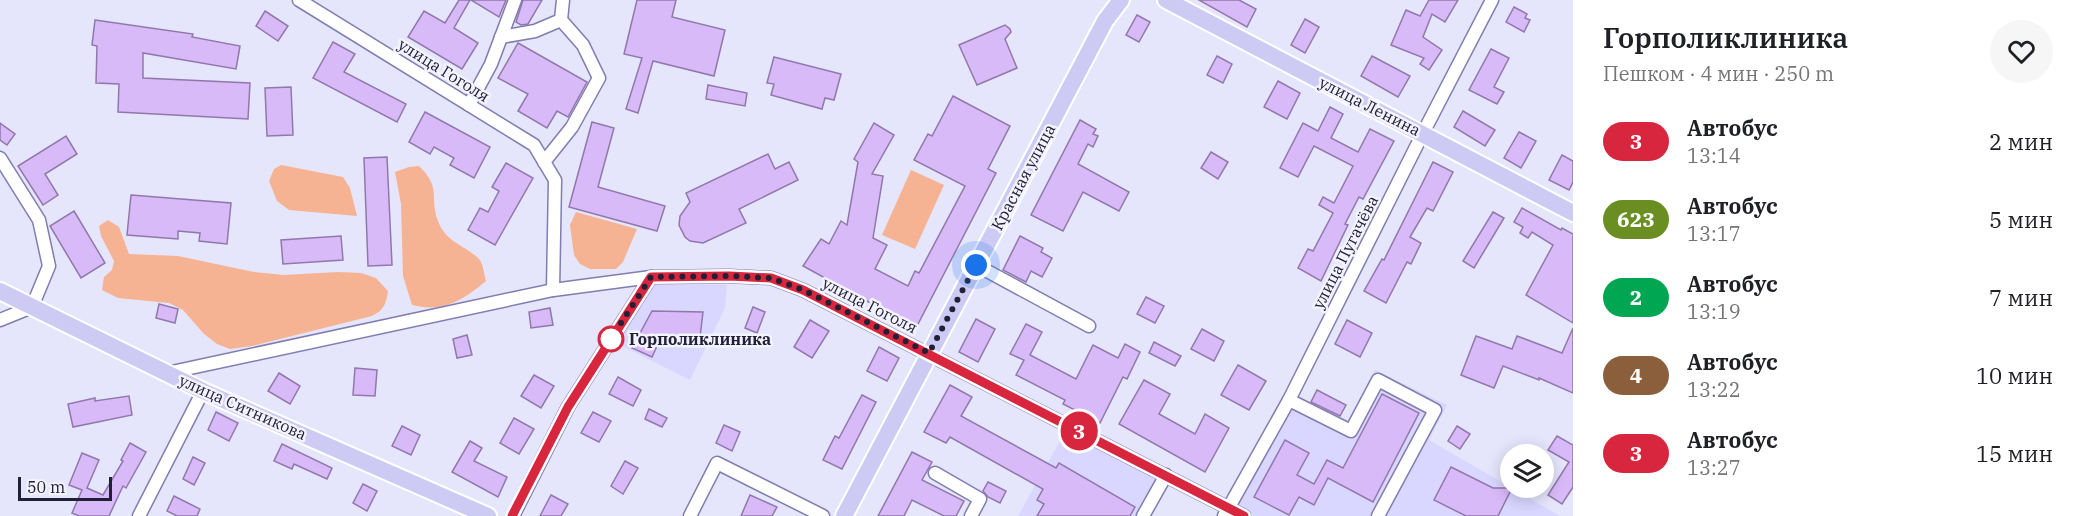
<!DOCTYPE html>
<html lang="ru">
<meta charset="utf-8">
<style>
:root{--surface:#fff;--page:#f6f6f6;--text:#202124;--muted:#757577}
body{margin:0;font-family:"IBM Plex Serif",serif;background:var(--page);color:var(--text);height:100vh;display:flex;flex-direction:column;font-size:22px;white-space:nowrap}
*{box-sizing:border-box;margin:0}
p{font-size:20px;color:var(--muted)}
.icon{flex:none;width:33px;height:33px;fill:none;stroke:currentColor;stroke-width:2;stroke-linecap:round;stroke-linejoin:round}
.map{position:relative;flex:1;overflow:hidden}
.panel{display:flex;flex-direction:column;background:var(--surface);width:510px}
.panel>*{flex:none}
.badge{padding:0 12px;border-radius:20px;font-size:21px;line-height:39px}
.controls{position:absolute;left:1500px;top:444px;display:grid;gap:12px}
.controls a{display:grid;place-items:center;width:54px;height:54px;border-radius:50%;background:var(--surface);box-shadow:0 3px 15px #0003;font-size:30px}
.scale{position:absolute;left:18px;bottom:15px;width:94px;box-sizing:border-box;padding-left:6px;border:3px solid #222036;border-top:0;font-size:16px;line-height:21px;white-space:nowrap;color:#222036;-webkit-text-stroke:4px #f3f3ff;paint-order:stroke}
.you{position:absolute;width:30px;height:30px;margin:-15px;border:4px solid #fff;border-radius:50%;background:#1a73e8;box-shadow:0 0 0 9px #1a73e833}
.map>.badge{position:absolute;translate:-50% -50%;box-shadow:0 0 0 3px #fff}
.round{display:grid;place-items:center;flex:none;width:63px;height:63px;border-radius:32px;background:var(--page)}
.head{display:flex;align-items:center;justify-content:space-between;height:102px;padding:0 30px}
h1{font-size:28px;font-weight:600;line-height:45px}
ul{padding:0;list-style:none}
li{display:flex;align-items:center;gap:18px;height:78px;padding:0 30px}
li div{flex:1}
li b{display:block;font-size:22px}
li em{font-style:normal}
li .badge{min-width:66px;font-weight:700;text-align:center}
main{display:flex;flex:1;min-height:0}
.map>svg:first-child{display:block}
</style>
<main>
<div class="map">
<svg width="1573" height="516" viewBox="0 0 1573 516">
<rect width="100%" height="100%" fill="#e5e5fc"/>
<g fill="#d9d7ff">
<polygon points="653,283 727,285 725,308 690,380 616,343"/>
<polygon points="1375,370 1447,405 1429,440 1560,516 1255,516 1235,506 1293,398 1347,425"/>
<polygon points="1069,425 1161,474 1149,516 1018,516"/>
</g>
<g fill="#f6b393">
<polygon points="281,165 343,177 350,188 357,216 289,210 277,201 269,181 274,169"/>
<path d="M419,166C442,188 429,197 438,221C446,243 465,245 479,259C483,263 484,274 486,281C463,300 444,313 412,305L403,276L401,204L395,172L409,167Z"/>
<polygon points="911,170 944,185 915,249 882,235"/>
<polygon points="576,212 637,229 623,262 616,269 590,269 580,264 574,255 570,225"/>
<path d="M108,220L119,227L129,254L178,256L254,272L284,275L338,272L361,273L376,278L388,291C386,304 384,310 372,316L252,346L230,349L217,344L204,334L183,310L169,303L118,298L102,290L104,277L112,270L114,261L101,236L99,226Z"/>
</g>
<g fill="#d9baf9" stroke="#9178aa" stroke-width="1.5">
<polygon points="459,0 470,0 454,28 478,43 462,69 408,37 424,11 445,23"/>
<polygon points="471,0 506,0 499,17"/>
<polygon points="523,0 542,0 528,24 521,25 516,22"/>
<polygon points="637,0 676,0 672,17 725,30 714,76 653,61 638,113 626,109 642,58 624,54"/>
<polygon points="1199,0 1239,0 1256,9 1247,27"/>
<polygon points="1429,0 1458,0 1445,22 1432,14 1423,37 1442,50 1429,70 1420,64 1424,58 1391,45 1406,10 1420,16"/>
<polygon points="1514,7 1527,14 1525,18 1530,20 1524,32 1506,22"/>
<polygon points="265,11 288,26 278,41 256,26"/>
<polygon points="1137,15 1150,22 1139,42 1126,35"/>
<polygon points="1305,19 1319,27 1305,53 1291,45"/>
<polygon points="95,20 193,34 192,37 240,46 236,69 143,53 143,78 250,83 248,119 118,112 119,84 96,83 97,46 92,45"/>
<polygon points="1005,25 1010,29 1011,32 1005,39 1017,68 977,85 959,45"/>
<polygon points="333,42 355,54 344,72 406,104 397,122 313,78"/>
<polygon points="518,43 587,82 568,117 557,111 547,128 518,111 528,94 498,78"/>
<polygon points="1491,49 1509,58 1494,87 1504,92 1497,104 1469,90"/>
<polygon points="1217,56 1232,64 1223,83 1207,75"/>
<polygon points="1372,56 1410,76 1398,97 1361,76"/>
<polygon points="774,57 841,74 834,100 825,98 822,109 771,95 774,84 767,83"/>
<polygon points="1278,81 1300,93 1287,119 1264,107"/>
<polygon points="708,85 747,93 745,106 706,99"/>
<polygon points="291,87 293,135 267,136 265,88"/>
<polygon points="953,96 1010,126 988,169 996,173 916,328 803,266 821,239 829,244 841,221 847,225 858,162 854,159 874,123 894,135 872,174 883,176 873,238 887,245 875,269 908,286 915,271 919,273 965,186 914,160 928,134 932,136"/>
<polygon points="1330,107 1343,114 1331,138 1358,152 1370,129 1394,141 1363,199 1359,197 1345,224 1348,225 1321,281 1298,268 1308,249 1313,251 1333,213 1319,205 1323,197 1334,203 1353,166 1314,146 1298,177 1280,168 1303,123 1318,131"/>
<polygon points="1463,111 1495,130 1485,146 1454,127"/>
<polygon points="425,112 490,147 474,178 450,165 454,158 434,147 430,154 409,142"/>
<polygon points="1080,120 1096,129 1093,134 1098,136 1093,147 1088,144 1078,164 1129,192 1119,211 1083,192 1063,231 1031,215"/>
<polygon points="592,122 614,128 598,187 665,206 657,231 569,207"/>
<polygon points="0,123 15,134 7,145 0,140"/>
<polygon points="1519,132 1536,141 1521,168 1504,158"/>
<polygon points="66,136 77,154 45,174 58,195 43,205 18,166"/>
<polygon points="1211,152 1228,162 1218,179 1201,168"/>
<polygon points="768,154 775,169 789,162 798,180 739,209 746,223 703,243 690,241 685,237 679,225 680,216 690,202 686,193"/>
<polygon points="1562,155 1573,161 1573,182 1569,190 1549,180"/>
<polygon points="387,157 392,265 368,266 364,158"/>
<polygon points="1433,162 1453,172 1433,211 1427,208 1410,237 1421,243 1411,264 1407,262 1386,303 1364,291 1382,259 1384,260"/>
<polygon points="506,163 533,178 495,245 468,230 480,208 488,212 499,191 492,187"/>
<polygon points="131,195 231,203 227,244 199,241 200,233 178,231 178,239 127,235"/>
<polygon points="1522,208 1561,230 1562,228 1573,234 1573,323 1526,295 1553,245 1532,232 1528,238 1520,233 1523,227 1514,222"/>
<polygon points="74,211 105,263 81,278 50,226"/>
<polygon points="1493,212 1504,218 1474,268 1463,261"/>
<polygon points="341,236 343,260 283,264 281,240"/>
<polygon points="1020,236 1043,248 1041,252 1052,258 1042,277 1031,271 1026,282 1003,270"/>
<polygon points="1146,297 1164,306 1155,323 1137,314"/>
<polygon points="159,304 178,309 175,323 156,318"/>
<polygon points="753,307 765,312 757,333 745,328"/>
<polygon points="550,308 553,325 531,328 529,312"/>
<polygon points="652,311 703,312 700,337 662,335 652,357 632,348"/>
<polygon points="976,319 995,329 978,362 959,352"/>
<polygon points="810,320 829,331 812,358 794,347"/>
<polygon points="1347,320 1372,333 1360,357 1335,344"/>
<polygon points="1026,324 1042,332 1030,355 1076,379 1093,345 1118,358 1125,344 1140,352 1127,379 1123,377 1100,423 1063,404 1065,400 1016,375 1024,360 1010,354"/>
<polygon points="1573,328 1573,393 1539,378 1539,380 1503,366 1494,388 1461,375 1476,336 1512,349 1517,336 1562,353"/>
<polygon points="1202,329 1224,341 1214,361 1191,349"/>
<polygon points="467,335 472,355 457,358 453,339"/>
<polygon points="1154,342 1181,356 1175,366 1149,353"/>
<polygon points="879,347 899,358 887,381 867,371"/>
<polygon points="1238,365 1266,381 1249,410 1221,395"/>
<polygon points="355,368 377,370 375,396 353,395"/>
<polygon points="279,373 300,386 290,404 268,391"/>
<polygon points="534,375 554,386 541,408 521,396"/>
<polygon points="618,377 641,390 633,406 609,394"/>
<polygon points="1144,380 1170,394 1159,414 1195,434 1205,414 1229,428 1205,472 1119,424"/>
<polygon points="950,385 972,397 961,416 1056,468 1059,463 1135,507 1130,516 1037,516 1044,504 1037,500 1043,489 950,437 946,443 924,432"/>
<polygon points="1317,390 1346,405 1340,416 1311,402"/>
<polygon points="1382,394 1419,413 1373,502 1328,478 1314,505 1299,497 1289,515 1254,497 1285,440 1309,453 1297,475 1314,484 1327,460 1343,468"/>
<polygon points="862,395 876,402 842,469 823,460 835,436 839,438"/>
<polygon points="129,396 132,415 73,427 68,404 95,398 95,401"/>
<polygon points="649,409 667,418 662,427 645,419"/>
<polygon points="216,412 238,423 229,441 208,430"/>
<polygon points="593,412 611,421 599,442 581,433"/>
<polygon points="514,418 534,429 519,454 500,443"/>
<polygon points="724,425 740,432 732,451 716,443"/>
<polygon points="402,426 420,435 411,455 392,446"/>
<polygon points="1457,426 1470,434 1460,449 1448,441"/>
<polygon points="1557,436 1573,445 1573,487 1562,504 1548,495 1569,462 1548,450"/>
<polygon points="470,441 482,448 474,461 507,477 498,497 452,472"/>
<polygon points="130,443 146,452 126,488 123,486 109,516 79,516 72,513 82,490 69,485 82,453 99,460 87,488 103,495 123,461 121,460"/>
<polygon points="282,444 332,468 327,479 294,464 292,469 274,461"/>
<polygon points="912,452 932,462 922,480 964,501 956,516 944,516 912,500 904,516 878,516"/>
<polygon points="193,457 205,463 194,485 183,479"/>
<polygon points="625,461 638,468 623,494 611,486"/>
<polygon points="1451,467 1493,488 1512,488 1498,516 1466,516 1434,500"/>
<polygon points="988,482 1006,491 1000,503 988,497 983,491"/>
<polygon points="363,484 377,491 367,511 353,503"/>
<polygon points="551,495 568,504 561,516 540,516"/>
<polygon points="750,495 777,507 772,516 741,516"/>
<polygon points="174,496 200,509 197,516 177,516 167,511"/>
</g>
<g fill="none" stroke-linecap="round" stroke-linejoin="round">
<g stroke="#807db2" stroke-width="15">
<g id="minor">
<polyline points="299,0 534,145 555,180 553,290"/>
<polyline points="501,37 535,31 561,20"/>
<polyline points="469,105 491,64 515,0"/>
<polyline points="0,158 39,220 49,266 32,307 0,320"/>
<polyline points="544,162 572,127 599,78 583,45 561,20 563,0"/>
<polyline points="976,265 1089,326"/>
<polyline points="167,373 553,290 651,277 729,276 771,278 803,290 1244,516"/>
<polyline points="1289,400 1351,431 1378,380 1435,410 1378,516"/>
<polyline points="935,473 980,499 971,516"/>
<polyline points="139,516 203,391"/>
<polyline points="513,516 568,407 651,277"/>
<polyline points="690,516 717,463 823,516"/>
<polyline points="1143,516 1166,475"/>
<polyline points="1224,516 1289,400 1423,133 1492,0"/>
</g>
</g>
<g stroke="#fff" stroke-width="20">
<g id="major">
<polyline points="1166,0 1573,213"/>
<polyline points="0,291 203,391 488,516"/>
<polyline points="844,516 1105,21 1121,0"/>
</g>
</g>
<use href="#minor" stroke="#fff" stroke-width="12"/>
<use href="#major" stroke="#cdcbf4" stroke-width="16"/>
</g>
<g fill="none" stroke-linecap="round" stroke-linejoin="round">
<g stroke="#fff" stroke-width="14">
<polyline id="line" points="512,516 568,407 651,277 729,276 771,278 803,290 1244,516"/>
</g>
<use href="#line" stroke="#d7263d" stroke-width="9"/>
<polyline stroke="#222036" stroke-width="6" stroke-dasharray="0 10.8" points="611,339 610,340 651,277 729,276 771,278 803,290 929,353 976,265"/>
</g>
<circle fill="#fff" stroke="#d7263d" stroke-width="3" cx="611" cy="339" r="12"/>
<g text-anchor="middle" stroke-width="5" stroke-linejoin="round" paint-order="stroke">
<g font-size="16" fill="#222036" stroke="#f3f3ff">
<text transform="translate(444 70) rotate(32)" y="6">улица Гоголя</text>
<text transform="translate(1370 106) rotate(27)" y="6">улица Ленина</text>
<text transform="translate(1023 177) rotate(-62)" y="6">Красная улица</text>
<text transform="translate(1345 252) rotate(-63)" y="6">улица Пугачёва</text>
<text transform="translate(870 305) rotate(27)" y="6">улица Гоголя</text>
<text transform="translate(243 407) rotate(24)" y="6">улица Ситникова</text>
</g>
<g font-size="16" font-weight="bold" fill="#222036" stroke="#f3f3ff" text-anchor="start">
<text x="629" y="345">Горполиклиника</text>
</g>
</g>
</svg>
<div class="controls">
<a><svg class="icon" aria-label="layers" viewBox="0 0 24 24"><path d="M12 4l9 5-9 5-9-5zM3 14l9 5 9-5"/></svg></a>
</div>
<div class="scale">50 m</div>
<div class="you" style="left:976px;top:265px"></div>
<b class="badge" style="left:1079px;top:431px;background:#d7263d;color:#fff">3</b>
</div>
<section class="panel">
<div class="head"><div><h1>Горполиклиника</h1><p>Пешком · 4 мин · 250 m</p></div><a class="round"><svg class="icon" aria-label="heart" viewBox="0 0 24 24"><path d="M12 20l-8-8c-3-5 5-10 8-4 3-6 11-1 8 4z"/></svg></a></div>
<ul>
<li><span class="badge" style="background:#d7263d;color:#fff">3</span><div><b>Автобус</b><p>13:14</p></div><em>2 мин</em></li>
<li><span class="badge" style="background:#6b8e23;color:#fff">623</span><div><b>Автобус</b><p>13:17</p></div><em>5 мин</em></li>
<li><span class="badge" style="background:#00a651;color:#fff">2</span><div><b>Автобус</b><p>13:19</p></div><em>7 мин</em></li>
<li><span class="badge" style="background:#8b5e3c;color:#fff">4</span><div><b>Автобус</b><p>13:22</p></div><em>10 мин</em></li>
<li><span class="badge" style="background:#d7263d;color:#fff">3</span><div><b>Автобус</b><p>13:27</p></div><em>15 мин</em></li>
</ul>
</section>
</main>
